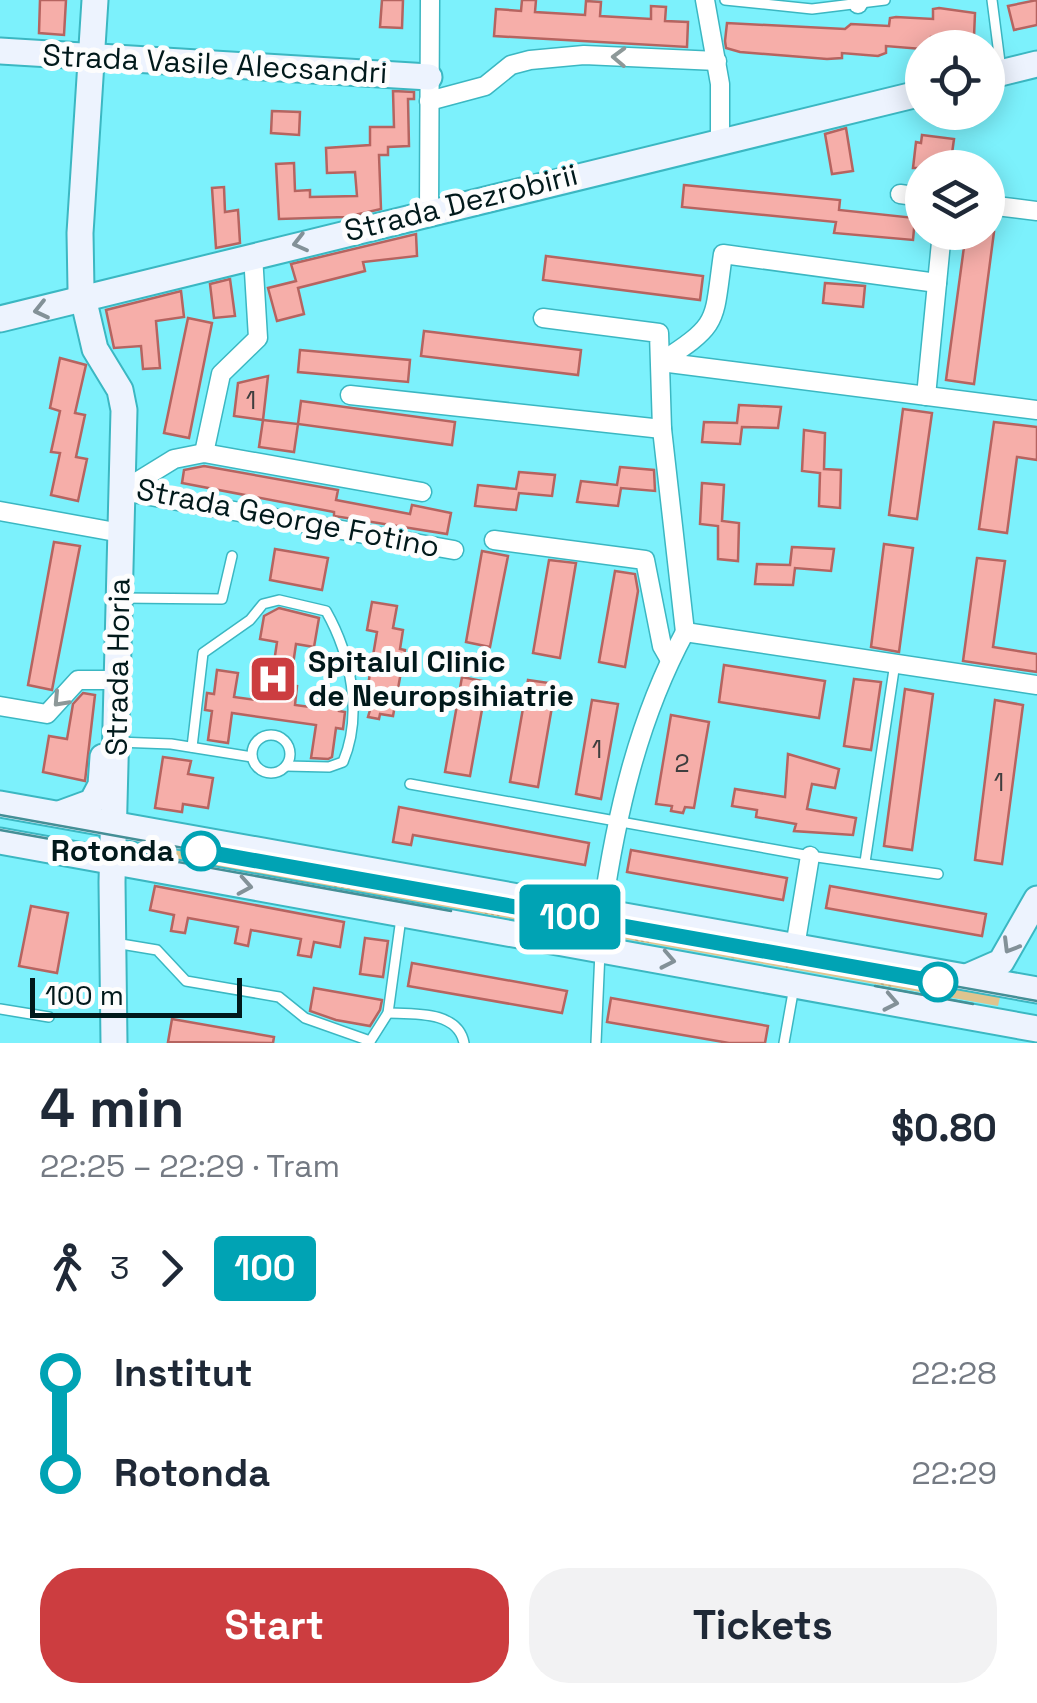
<!DOCTYPE html>
<meta charset="utf-8">
<style>
:root{--surface:#fff;--page:#f2f2f3;--text:#1f2937;--muted:#747a83;--accent:#cc3d40}
body{margin:0;font-family:"Space Grotesk",sans-serif;background:var(--page);color:var(--text);height:100vh;display:flex;flex-direction:column;font-size:38px;white-space:nowrap}
*{box-sizing:border-box;margin:0}
p{font-size:32px;color:var(--muted)}
.icon{flex:none;width:55px;height:55px;fill:none;stroke:currentColor;stroke-width:2;stroke-linecap:round;stroke-linejoin:round}
.map{position:relative;height:1043px;overflow:hidden}
.drawer{display:flex;flex-direction:column;background:var(--surface);flex:1}
.drawer>*{flex:none}
.badge{padding:0 20px;border-radius:8px;font-size:35px;line-height:65px}
.tools{position:absolute;left:905px;top:30px;display:grid;gap:20px}
.tools a{display:grid;place-items:center;width:100px;height:100px;border-radius:50%;background:var(--surface);box-shadow:0 5px 25px #0003;font-size:50px}
.scale{position:absolute;left:30px;bottom:25px;width:212px;box-sizing:border-box;padding-left:10px;border:5px solid #01191b;border-top:0;font-size:28px;line-height:35px;white-space:nowrap;color:#01191b;-webkit-text-stroke:8px #fdfdfd;paint-order:stroke}
.map>.badge{position:absolute;translate:-50% -50%;box-shadow:0 0 0 5px #fff}
.legs{display:flex;align-items:center;gap:15px;height:110px;padding:0 40px;font-size:32px}
.legs p{margin-inline-start:auto}
.headline{display:flex;align-items:center;justify-content:space-between;height:170px;padding:0 40px}
h1{font-size:55px;font-weight:600;line-height:75px}
.button{display:flex;gap:20px;margin-top:auto;padding:20px 40px}
.button a{flex:1;height:115px;border-radius:40px;background:var(--accent);color:#fff;font-size:40px;font-weight:600;line-height:115px;text-align:center}
.button a+a{background:var(--page);color:var(--text)}
ul{padding:0 40px;list-style:none}
li{display:flex;align-items:center;gap:35px;height:100px;font-size:38px}
li i{display:grid;place-items:center;width:15px;height:100%;margin:0 12px;background:currentColor}
li i::after{content:'';width:25px;height:25px;margin:-12px;border:8px solid;border-radius:50%;background:var(--surface)}
li p{margin-inline-start:auto}
li:first-child i{background:linear-gradient(#0000 50%,currentColor 0)}
li:last-child i{background:linear-gradient(currentColor 50%,#0000 0)}
.map>svg:first-child{display:block}
</style>
<div class="map">
<svg width="1037" height="1043" viewBox="0 0 1037 1043">
<defs>
<pattern id="grass-tufts" width="24" height="20" patternUnits="userSpaceOnUse" patternTransform="scale(2.5)"><rect width="24" height="20" fill="#dfc48f"/><path d="M3 7l-1-3M5 7V3M7 7l1-3M15 17l-1-3M17 17v-4M19 17l1-3" fill="none" stroke="#bea87b"/></pattern>
</defs>
<rect width="100%" height="100%" fill="#7cf1fc"/>
<polygon fill="url(#grass-tufts)" points="162,848 1000,997 998,1006 161,856"/>
<g fill="#f6aea9" stroke="#b66460" stroke-width="2.5">
<polygon points="40,0 66,0 64,35 39,33"/>
<polygon points="382,0 403,0 402,28 380,27"/>
<polygon points="522,0 536,0 535,12 585,15 586,1 601,2 600,16 651,19 651,6 666,7 665,21 688,22 687,47 494,36 496,9 521,11"/>
<polygon points="1037,0 1037,25 1014,30 1008,6"/>
<polygon points="939,8 975,13 974,37 931,37 930,46 922,49 886,46 886,53 878,56 842,53 842,58 827,59 740,52 726,48 725,41 727,23 845,29 851,24 889,26 890,18 896,17 933,19 933,9"/>
<polygon points="393,91 414,92 414,99 408,99 409,146 388,147 388,155 379,155 381,209 346,217 279,219 276,164 294,163 295,191 310,190 310,197 357,196 355,172 327,173 326,148 370,145 370,127 394,127"/>
<polygon points="272,111 300,112 299,135 271,133"/>
<polygon points="846,128 853,171 832,174 825,134"/>
<polygon points="922,135 954,139 950,168 913,168 916,142 921,143"/>
<polygon points="684,185 840,200 839,210 915,218 913,240 834,233 836,222 682,207"/>
<polygon points="224,187 225,212 238,210 240,243 216,248 212,188"/>
<polygon points="966,232 994,232 974,384 946,380"/>
<polygon points="416,234 417,256 363,262 365,271 298,288 304,314 277,321 268,288 296,281 291,264"/>
<polygon points="546,256 703,276 700,300 543,280"/>
<polygon points="230,279 235,316 214,318 210,284"/>
<polygon points="825,283 865,286 863,307 823,303"/>
<polygon points="181,291 184,317 156,321 160,368 143,369 141,346 114,348 106,310"/>
<polygon points="188,318 212,323 189,438 164,433"/>
<polygon points="424,331 581,350 578,375 421,356"/>
<polygon points="300,350 410,360 408,382 298,372"/>
<polygon points="60,358 86,365 75,413 85,415 76,457 87,459 78,501 51,495 60,453 51,452 60,411 50,408"/>
<polygon points="268,376 263,420 234,416 238,383"/>
<polygon points="301,401 455,422 452,445 298,424"/>
<polygon points="739,405 781,407 778,428 742,427 740,444 702,442 704,422 737,423"/>
<polygon points="903,409 932,413 917,519 889,515"/>
<polygon points="263,420 298,424 294,452 259,447"/>
<polygon points="994,422 1037,427 1037,460 1017,457 1007,533 979,529"/>
<polygon points="804,430 825,433 824,469 841,470 840,508 819,506 820,473 802,471"/>
<polygon points="204,466 338,490 336,500 410,514 412,505 451,513 447,534 334,516 334,512 182,483 184,470"/>
<polygon points="620,467 654,470 655,491 621,488 618,506 577,502 581,481 617,485"/>
<polygon points="519,472 555,475 552,496 519,493 516,510 475,506 478,485 516,489"/>
<polygon points="702,483 724,485 722,521 739,523 738,561 718,559 718,526 700,524"/>
<polygon points="54,542 80,546 52,690 28,685"/>
<polygon points="884,544 913,548 899,652 871,647"/>
<polygon points="792,547 834,549 831,571 795,568 793,585 755,584 757,564 790,565"/>
<polygon points="275,549 328,558 322,590 270,580"/>
<polygon points="482,551 508,556 490,647 466,642"/>
<polygon points="977,558 1005,561 993,647 1037,654 1037,672 963,661"/>
<polygon points="549,560 576,563 560,658 533,653"/>
<polygon points="615,571 635,574 638,591 625,667 599,662"/>
<polygon points="372,602 397,606 393,628 403,630 400,649 405,650 393,716 380,714 379,719 368,717 370,710 364,709 377,632 367,630"/>
<polygon points="279,608 319,618 314,647 296,644 290,685 297,686 295,705 318,708 321,690 341,692 339,711 345,712 343,729 336,728 332,757 328,759 311,758 316,725 232,713 228,743 208,740 212,711 205,710 207,693 214,694 217,670 238,673 234,697 263,701 265,682 271,683 277,642 260,639 264,616"/>
<polygon points="724,665 825,681 819,718 719,702"/>
<polygon points="462,677 487,682 470,776 445,772"/>
<polygon points="854,679 881,682 871,750 844,746"/>
<polygon points="528,680 556,684 538,787 510,782"/>
<polygon points="905,689 933,694 912,850 884,846"/>
<polygon points="83,693 95,695 85,781 43,772 49,736 67,739 73,704"/>
<polygon points="592,700 618,704 601,799 576,794"/>
<polygon points="995,700 1023,705 1002,864 975,860"/>
<polygon points="671,715 709,722 694,808 685,807 683,813 671,811 672,806 656,804"/>
<polygon points="788,754 839,769 835,788 812,784 807,809 856,818 853,835 794,831 796,824 756,817 757,810 732,806 735,789 785,797"/>
<polygon points="163,757 191,761 188,774 213,778 208,808 183,804 182,812 155,808"/>
<polygon points="399,807 589,843 585,865 413,835 411,845 393,842"/>
<polygon points="631,850 787,878 783,900 627,872"/>
<polygon points="155,886 344,922 340,947 314,942 311,957 298,955 301,939 251,930 248,946 235,943 238,927 188,918 185,933 171,931 174,915 150,910"/>
<polygon points="830,886 986,914 982,936 826,908"/>
<polygon points="31,906 68,913 57,973 19,966"/>
<polygon points="365,938 388,941 383,977 360,974"/>
<polygon points="412,963 567,991 562,1013 408,986"/>
<polygon points="314,988 382,1000 380,1010 370,1026 336,1020 310,1011"/>
<polygon points="611,998 768,1026 765,1043 729,1043 607,1022"/>
<polygon points="172,1019 274,1037 273,1043 168,1042"/>
</g>
<g fill="none" stroke-linecap="round" stroke-linejoin="round">
<g stroke="#3bb7c2" stroke-width="12">
<g id="lane">
<polyline points="725,0 812,9 885,0"/>
<polyline points="992,0 1001,70"/>
<polyline points="121,598 222,599 232,556"/>
<circle cx="271" cy="754" r="19"/>
<polyline points="117,742 171,744 252,757"/>
<path d="M192,747L203,653L250,620L263,604L279,600L326,611C351,655 363,715 343,762L329,767L286,766"/>
<polyline points="410,784 810,856 938,874"/>
<polyline points="865,862 895,663"/>
<polyline points="115,943 157,950 186,981 279,997 305,1018 370,1041"/>
<polyline points="0,1009 49,1017"/>
<path d="M388,1013C415,1014 458,1011 464,1043"/>
<polyline points="369,1043 388,1013 401,918"/>
<polyline points="596,1043 600,951"/>
<polyline points="784,1043 794,987"/>
</g>
</g>
<g stroke="#3bb7c2" stroke-width="21">
<g id="street">
<polyline points="705,0 720,84 720,140"/>
<polyline points="858,4 858,0"/>
<polyline points="429,101 485,86 511,65 530,60 584,55 717,61"/>
<polyline points="900,194 922,197"/>
<polyline points="988,205 1037,211"/>
<polyline points="429,211 430,0"/>
<polyline points="543,318 659,333 662,429 685,632"/>
<polyline points="661,362 1037,410"/>
<path d="M661,362C721,323 713,323 723,254L937,283"/>
<polyline points="350,395 662,429"/>
<polyline points="926,396 942,232"/>
<polyline points="204,453 221,374 258,338 253,255"/>
<polyline points="122,491 454,550"/>
<polyline points="122,491 174,459 204,453 422,492"/>
<polyline points="0,511 121,533"/>
<polyline points="494,540 645,560 662,646 670,660"/>
<polyline points="685,632 1037,685"/>
<polyline points="0,706 47,714 78,680 116,680"/>
<path d="M602,913C616,815 638,719 685,632"/>
<polyline points="795,947 810,856"/>
</g>
</g>
<g stroke="#3bb7c2" stroke-width="29">
<g id="secondary">
<polyline points="95,0 80,233 81,289 95,349 120,390 124,410 112,882 114,1043"/>
<polyline points="0,51 429,77"/>
<polyline points="988,76 1037,64"/>
<polyline points="0,319 922,93"/>
<polyline points="0,804 1037,990"/>
<polyline points="62,813 92,802 101,785 103,757"/>
<polyline points="0,841 1037,1029"/>
<polyline points="969,976 1001,962 1037,899"/>
</g>
</g>
<use href="#lane" stroke="#fff" stroke-width="9"/>
<use href="#street" stroke="#fff" stroke-width="18"/>
<use href="#secondary" stroke="#edf3fe" stroke-width="25"/>
<g stroke="#448f96" stroke-width="2.5">
<polyline points="0,815 1037,1001"/>
<polyline points="0,830 451,911"/>
<polyline points="875,986 973,1004"/>
</g>
</g>
<defs><path id="oneway-chevron" d="M-2-3.5L2.5 0L-2 3.5" fill="none" stroke-width="1.6" stroke-linecap="round" stroke-linejoin="round" transform="scale(2.5)"/></defs>
<g stroke="#8d9898">
<use href="#oneway-chevron" transform="translate(619 57) rotate(-178)"/>
<use href="#oneway-chevron" transform="translate(60 700) rotate(133)"/>
</g>
<g stroke="#839198">
<use href="#oneway-chevron" transform="translate(300 243) rotate(166)"/>
<use href="#oneway-chevron" transform="translate(41 310) rotate(167)"/>
<use href="#oneway-chevron" transform="translate(245 886) rotate(10)"/>
<use href="#oneway-chevron" transform="translate(1010 946) rotate(121)"/>
<use href="#oneway-chevron" transform="translate(668 960) rotate(11)"/>
<use href="#oneway-chevron" transform="translate(891 1002) rotate(11)"/>
</g>
<g fill="none" stroke-linecap="round" stroke-linejoin="round">
<g stroke="#fff" stroke-width="22">
<polyline id="line-1" points="201,851 938,982"/>
</g>
<use href="#line-1" stroke="#00a3b4" stroke-width="15"/>
</g>
<defs>
<g id="hospital-square" transform="scale(2.5)"><rect x="-9" y="-9" width="18" height="18" rx="4" fill="#cc3d40" stroke="#fdfdfd"/><path d="M-5-5h3v3.5h4V-5h3V5h-3V1.5h-4V5h-3Z" fill="#fff"/></g>
</defs>
<g fill-rule="evenodd">
<use href="#hospital-square" x="273" y="679"/>
</g>
<g fill="#fff" stroke="#00a3b4" stroke-width="5">
<circle cx="201" cy="851" r="18"/>
<circle cx="938" cy="982" r="18"/>
</g>
<g text-anchor="middle" stroke-width="10" stroke-linejoin="round" paint-order="stroke">
<g font-size="25" fill="#3e3e3e">
<text x="251" y="409">1</text>
<text x="597" y="758">1</text>
<text x="682" y="772">2</text>
<text x="999" y="791">1</text>
</g>
<g font-size="30" fill="#01191b" stroke="#fdfdfd">
<text transform="translate(215 64) rotate(3)" y="10">Strada Vasile Alecsandri</text>
<text transform="translate(461 203) rotate(-14)" y="10">Strada Dezrobirii</text>
<text transform="translate(288 518) rotate(11)" y="10">Strada George Fotino</text>
<text transform="translate(118 667) rotate(-89)" y="10">Strada Horia</text>
</g>
<g font-size="30" font-weight="bold" fill="#01191b" stroke="#fdfdfd" text-anchor="start">
<text x="308" y="672">Spitalul Clinic<tspan x="308" dy="34">de Neuropsihiatrie</tspan></text>
</g>
<g font-size="30" font-weight="bold" fill="#01191b" stroke="#fdfdfd" text-anchor="end">
<text x="174" y="861">Rotonda</text>
</g>
</g>
</svg>
<div class="tools">
<a><svg class="icon" aria-label="locate" viewBox="0 0 24 24"><circle cx="12" cy="12" r="6"/><path d="M12 2v4M12 18v4M2 12h4M18 12h4"/></svg></a>
<a><svg class="icon" aria-label="layers" viewBox="0 0 24 24"><path d="M12 4l9 5-9 5-9-5zM3 14l9 5 9-5"/></svg></a>
</div>
<div class="scale">100 m</div>
<b class="badge" style="left:570px;top:917px;background:#00a3b4;color:#fff">100</b>
</div>
<section class="drawer">
<div class="headline"><div><h1>4 min</h1><p>22:25 – 22:29 · Tram</p></div><b>$0.80</b></div>
<div class="legs"><svg class="icon" aria-label="walk" viewBox="0 0 24 24"><circle cx="13" cy="4" r="2"/><path d="M13 8l-2 6 4 7M11 14l-3 7M7 12l3-4h3l4 4"/></svg>3<svg class="icon" aria-label="forward" viewBox="0 0 24 24"><path d="M9 5l7 7-7 7"/></svg><b class="badge" style="background:#00a3b4;color:#fff">100</b></div>
<ul>
<li><i style="color:#00a3b4"></i><b>Institut</b><p>22:28</p></li>
<li><i style="color:#00a3b4"></i><b>Rotonda</b><p>22:29</p></li>
</ul>
<div class="button"><a>Start</a><a>Tickets</a></div>
</section>
